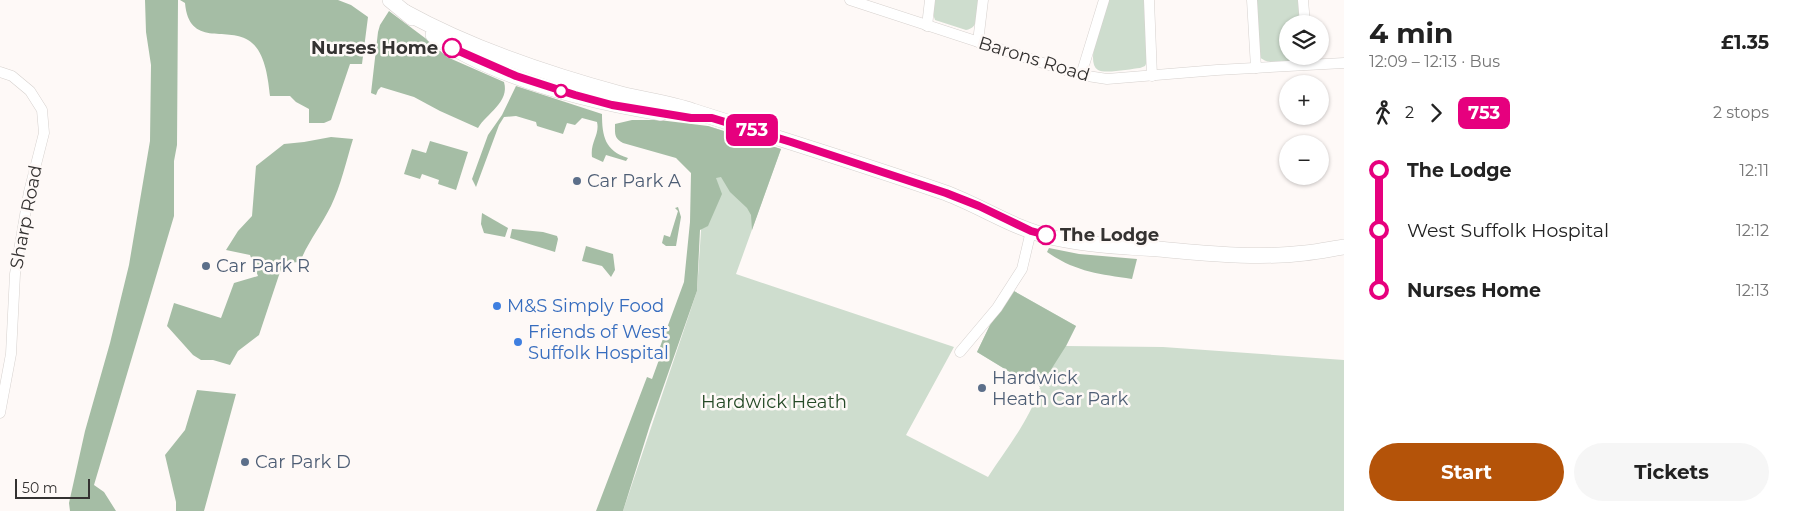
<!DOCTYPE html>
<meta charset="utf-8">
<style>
:root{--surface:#fff;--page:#f6f6f6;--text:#222;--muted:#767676;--accent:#b45309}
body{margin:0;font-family:Montserrat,sans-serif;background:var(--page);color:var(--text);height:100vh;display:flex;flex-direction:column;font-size:19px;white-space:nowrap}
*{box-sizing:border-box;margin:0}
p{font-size:16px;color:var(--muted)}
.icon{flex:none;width:28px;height:28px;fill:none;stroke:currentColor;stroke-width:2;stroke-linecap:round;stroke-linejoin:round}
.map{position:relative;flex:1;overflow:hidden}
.details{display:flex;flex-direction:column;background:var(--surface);width:450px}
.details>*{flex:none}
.badge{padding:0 10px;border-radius:8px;font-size:18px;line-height:32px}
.controls{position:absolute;left:1279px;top:15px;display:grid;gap:10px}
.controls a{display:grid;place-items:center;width:50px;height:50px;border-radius:50%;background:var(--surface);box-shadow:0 1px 4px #0004;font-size:25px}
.scale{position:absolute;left:15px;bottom:12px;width:75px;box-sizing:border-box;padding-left:5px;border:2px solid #343231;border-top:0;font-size:14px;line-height:18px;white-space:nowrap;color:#343231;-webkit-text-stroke:4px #fef9f7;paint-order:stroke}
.map>.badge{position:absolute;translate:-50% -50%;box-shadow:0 0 0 2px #fff}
.legs{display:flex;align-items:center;gap:8px;height:55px;padding:0 25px;font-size:16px}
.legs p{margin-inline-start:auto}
.headline{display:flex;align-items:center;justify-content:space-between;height:85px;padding:0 25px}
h1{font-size:28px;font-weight:700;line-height:38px}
.button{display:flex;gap:10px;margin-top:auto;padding:10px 25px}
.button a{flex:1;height:58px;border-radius:30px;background:var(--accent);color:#fff;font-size:20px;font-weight:700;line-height:58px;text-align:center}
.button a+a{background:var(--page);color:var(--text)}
ul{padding:0 25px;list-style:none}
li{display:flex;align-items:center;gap:18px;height:60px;font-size:19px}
li i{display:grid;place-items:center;width:8px;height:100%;margin:0 6px;background:currentColor}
li i::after{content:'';width:12px;height:12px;margin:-6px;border:4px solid;border-radius:50%;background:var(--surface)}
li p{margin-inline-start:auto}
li:first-child i{background:linear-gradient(#0000 50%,currentColor 0)}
li:last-child i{background:linear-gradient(currentColor 50%,#0000 0)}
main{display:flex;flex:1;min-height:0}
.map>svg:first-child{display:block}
</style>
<main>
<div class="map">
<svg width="1344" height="511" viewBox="0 0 1344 511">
<rect width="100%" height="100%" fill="#fef9f7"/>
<g fill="#ceddce">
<path d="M934,0H979C978,11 980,28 966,30L935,20L933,14Z"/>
<path d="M1108,0H1144L1147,62L1145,66L1140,68C1131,69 1105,74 1098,70C1084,62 1104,13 1108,0Z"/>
<path d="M1256,0H1300L1301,24H1288V56H1299C1291,63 1266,66 1259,56Z"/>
<path d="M708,126L781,149L736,274L954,347L906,435L988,477C1006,449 1030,420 1040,387L1032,377L1023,380L977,352L990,325L1014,291L1076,326L1066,346L1163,347L1344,360V511H623L697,291Z"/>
</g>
<g fill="#a5bda5">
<polygon points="145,0 178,0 177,145 174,161 174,216 94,485 104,492 116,511 70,511 69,503 85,431 110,343 129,265 150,141 151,65 146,32"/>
<path d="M180,0H338L351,5L368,17L362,64H350L331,120L324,123H309V109L296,102L290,96H270C268,78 265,50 248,40C226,26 189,48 185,3Z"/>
<path d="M389,11L429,41L447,57L504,82C510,102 486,114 478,128L440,111L414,97L381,87L378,90L376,95L371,93L378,32L380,25Z"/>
<path d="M516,86L602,114C602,136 605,151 628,158L626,161L606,155L603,162L592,157C590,142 600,135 597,122L582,118L575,125L567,123L563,134L537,126L536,122L516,116L504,117L499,125L476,187L472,179L488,135L502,115Z"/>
<path d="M632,120H659L708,126L781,149L752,230L751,215L747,208L730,192L721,177L716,178L722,194L708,226L700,230L697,291L650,425L623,511H596L647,377L652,379L660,357L657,355L684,282L690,222L691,173L676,158L623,143C614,138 615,134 615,124Z"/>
<path d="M331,137L353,139C346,162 341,185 331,206C321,226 308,242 300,262L283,263L259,335L238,351L230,365L213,360H201L193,355L167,326L174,303L221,318L234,283L258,276L250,255L226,250L238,231L252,216L256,166L284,144L304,142Z"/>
<polygon points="430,141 468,152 456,190 438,184 439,180 422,174 420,179 404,174 412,149 426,153"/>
<polygon points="678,207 681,217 676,246 666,246 662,243 664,235 670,237 678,211 675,208"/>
<polygon points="482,213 508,228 505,237 484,233 481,224"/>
<polygon points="512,229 543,232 557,236 558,239 555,252 510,238"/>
<polygon points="586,246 613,254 615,270 611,277 602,266 582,261"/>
<path d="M1049,248L1079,254L1137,259L1132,279C1099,274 1076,272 1047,252Z"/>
<polygon points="1014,291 1076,326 1066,346 1040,387 1032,377 1023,380 977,352 990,325"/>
<polygon points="197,390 236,394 204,511 176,511 176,502 165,455 185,430"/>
</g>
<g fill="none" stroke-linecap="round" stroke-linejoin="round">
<g stroke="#d6d1ce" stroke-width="11">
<g id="street">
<polyline points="850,0 1049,65 1081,75 1107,79 1217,70 1344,63"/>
<polyline points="1149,0 1152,76"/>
<polyline points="1252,0 1256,68"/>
<polyline points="1303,0 1305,24"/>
<polyline points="927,26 930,0"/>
<polyline points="978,42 983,0"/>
<polyline points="0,72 12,76 30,91 42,110 44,133 29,192 15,274 11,354 0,413"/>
<polyline points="1081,75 1104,0"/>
<polyline points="960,352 997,308 1022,269 1031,231"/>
</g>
</g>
<g stroke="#d6d1ce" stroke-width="16">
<g id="secondary">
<polyline points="390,0 412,18"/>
<path d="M405,12C472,49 547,74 621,94C645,100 670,103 693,111C777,138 862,164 946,193C983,207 1016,230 1055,238C1088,245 1124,247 1158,249C1206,253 1256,259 1305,253C1318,252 1331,249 1344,247"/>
<path d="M433,35C495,78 587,101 661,113"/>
</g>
</g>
<use href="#street" stroke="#fff" stroke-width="10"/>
<use href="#secondary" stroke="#fff" stroke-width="15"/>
</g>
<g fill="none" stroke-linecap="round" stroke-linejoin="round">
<g stroke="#fff" stroke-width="11">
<polyline id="line-1" points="452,48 516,76 575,95 612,105 691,118 712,118 791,142 946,193 979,206 1031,231 1046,235"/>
</g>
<use href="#line-1" stroke="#e6007e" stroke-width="8"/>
</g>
<g fill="#fff" stroke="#e6007e" stroke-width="2.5">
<circle cx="452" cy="48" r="9"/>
<circle cx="561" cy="91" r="6"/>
<circle cx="1046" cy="235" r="9"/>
</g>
<g fill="#5c6f8a" stroke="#fef9f7" stroke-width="2">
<circle cx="577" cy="181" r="5"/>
<circle cx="206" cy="266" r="5"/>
<circle cx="982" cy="388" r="5"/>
<circle cx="245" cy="462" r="5"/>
</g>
<g fill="#3f7fe0" stroke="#fef9f7" stroke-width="2">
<circle cx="497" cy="306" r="5"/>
<circle cx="518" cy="342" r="5"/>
</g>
<g text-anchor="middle" stroke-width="5" stroke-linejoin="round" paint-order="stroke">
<g font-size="18" font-weight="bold" fill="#343231" stroke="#fef9f7" text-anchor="end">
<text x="438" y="54">Nurses Home</text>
<text x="1060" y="241" text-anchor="start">The Lodge</text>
</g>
<g font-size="18" fill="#343231" stroke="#fef9f7">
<text transform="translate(1034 59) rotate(17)" y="6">Barons Road</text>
<text transform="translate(26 217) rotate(-79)" y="6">Sharp Road</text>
</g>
<g font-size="18" fill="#4e5e75" stroke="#fef9f7" text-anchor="start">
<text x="587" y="187">Car Park A</text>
<text x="216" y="272">Car Park R</text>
<text x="992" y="384">Hardwick<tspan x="992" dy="21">Heath Car Park</tspan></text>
<text x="255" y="468">Car Park D</text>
</g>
<g font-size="18" fill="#366cbe" stroke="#fef9f7" text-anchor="start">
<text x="507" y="312">M&amp;S Simply Food</text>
<text x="528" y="338">Friends of West<tspan x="528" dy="21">Suffolk Hospital</tspan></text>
</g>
<g font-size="18" fill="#254926" stroke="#fef9f7">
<text x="774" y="408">Hardwick Heath</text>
</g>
</g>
</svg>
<div class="controls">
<a><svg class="icon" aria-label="layers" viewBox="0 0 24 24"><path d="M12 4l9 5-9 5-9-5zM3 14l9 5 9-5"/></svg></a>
<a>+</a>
<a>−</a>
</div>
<div class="scale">50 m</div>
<b class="badge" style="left:752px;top:130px;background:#e6007e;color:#fff">753</b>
</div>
<section class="details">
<div class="headline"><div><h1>4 min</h1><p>12:09 – 12:13 · Bus</p></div><b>£1.35</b></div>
<div class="legs"><svg class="icon" aria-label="walk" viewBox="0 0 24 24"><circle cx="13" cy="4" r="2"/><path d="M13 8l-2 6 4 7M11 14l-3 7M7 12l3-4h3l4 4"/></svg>2<svg class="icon" aria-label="forward" viewBox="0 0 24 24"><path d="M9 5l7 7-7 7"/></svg><b class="badge" style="background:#e6007e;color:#fff">753</b><p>2 stops</p></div>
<ul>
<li><i style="color:#e6007e"></i><b>The Lodge</b><p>12:11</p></li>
<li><i style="color:#e6007e"></i><span>West Suffolk Hospital</span><p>12:12</p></li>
<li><i style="color:#e6007e"></i><b>Nurses Home</b><p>12:13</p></li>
</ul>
<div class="button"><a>Start</a><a>Tickets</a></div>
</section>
</main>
